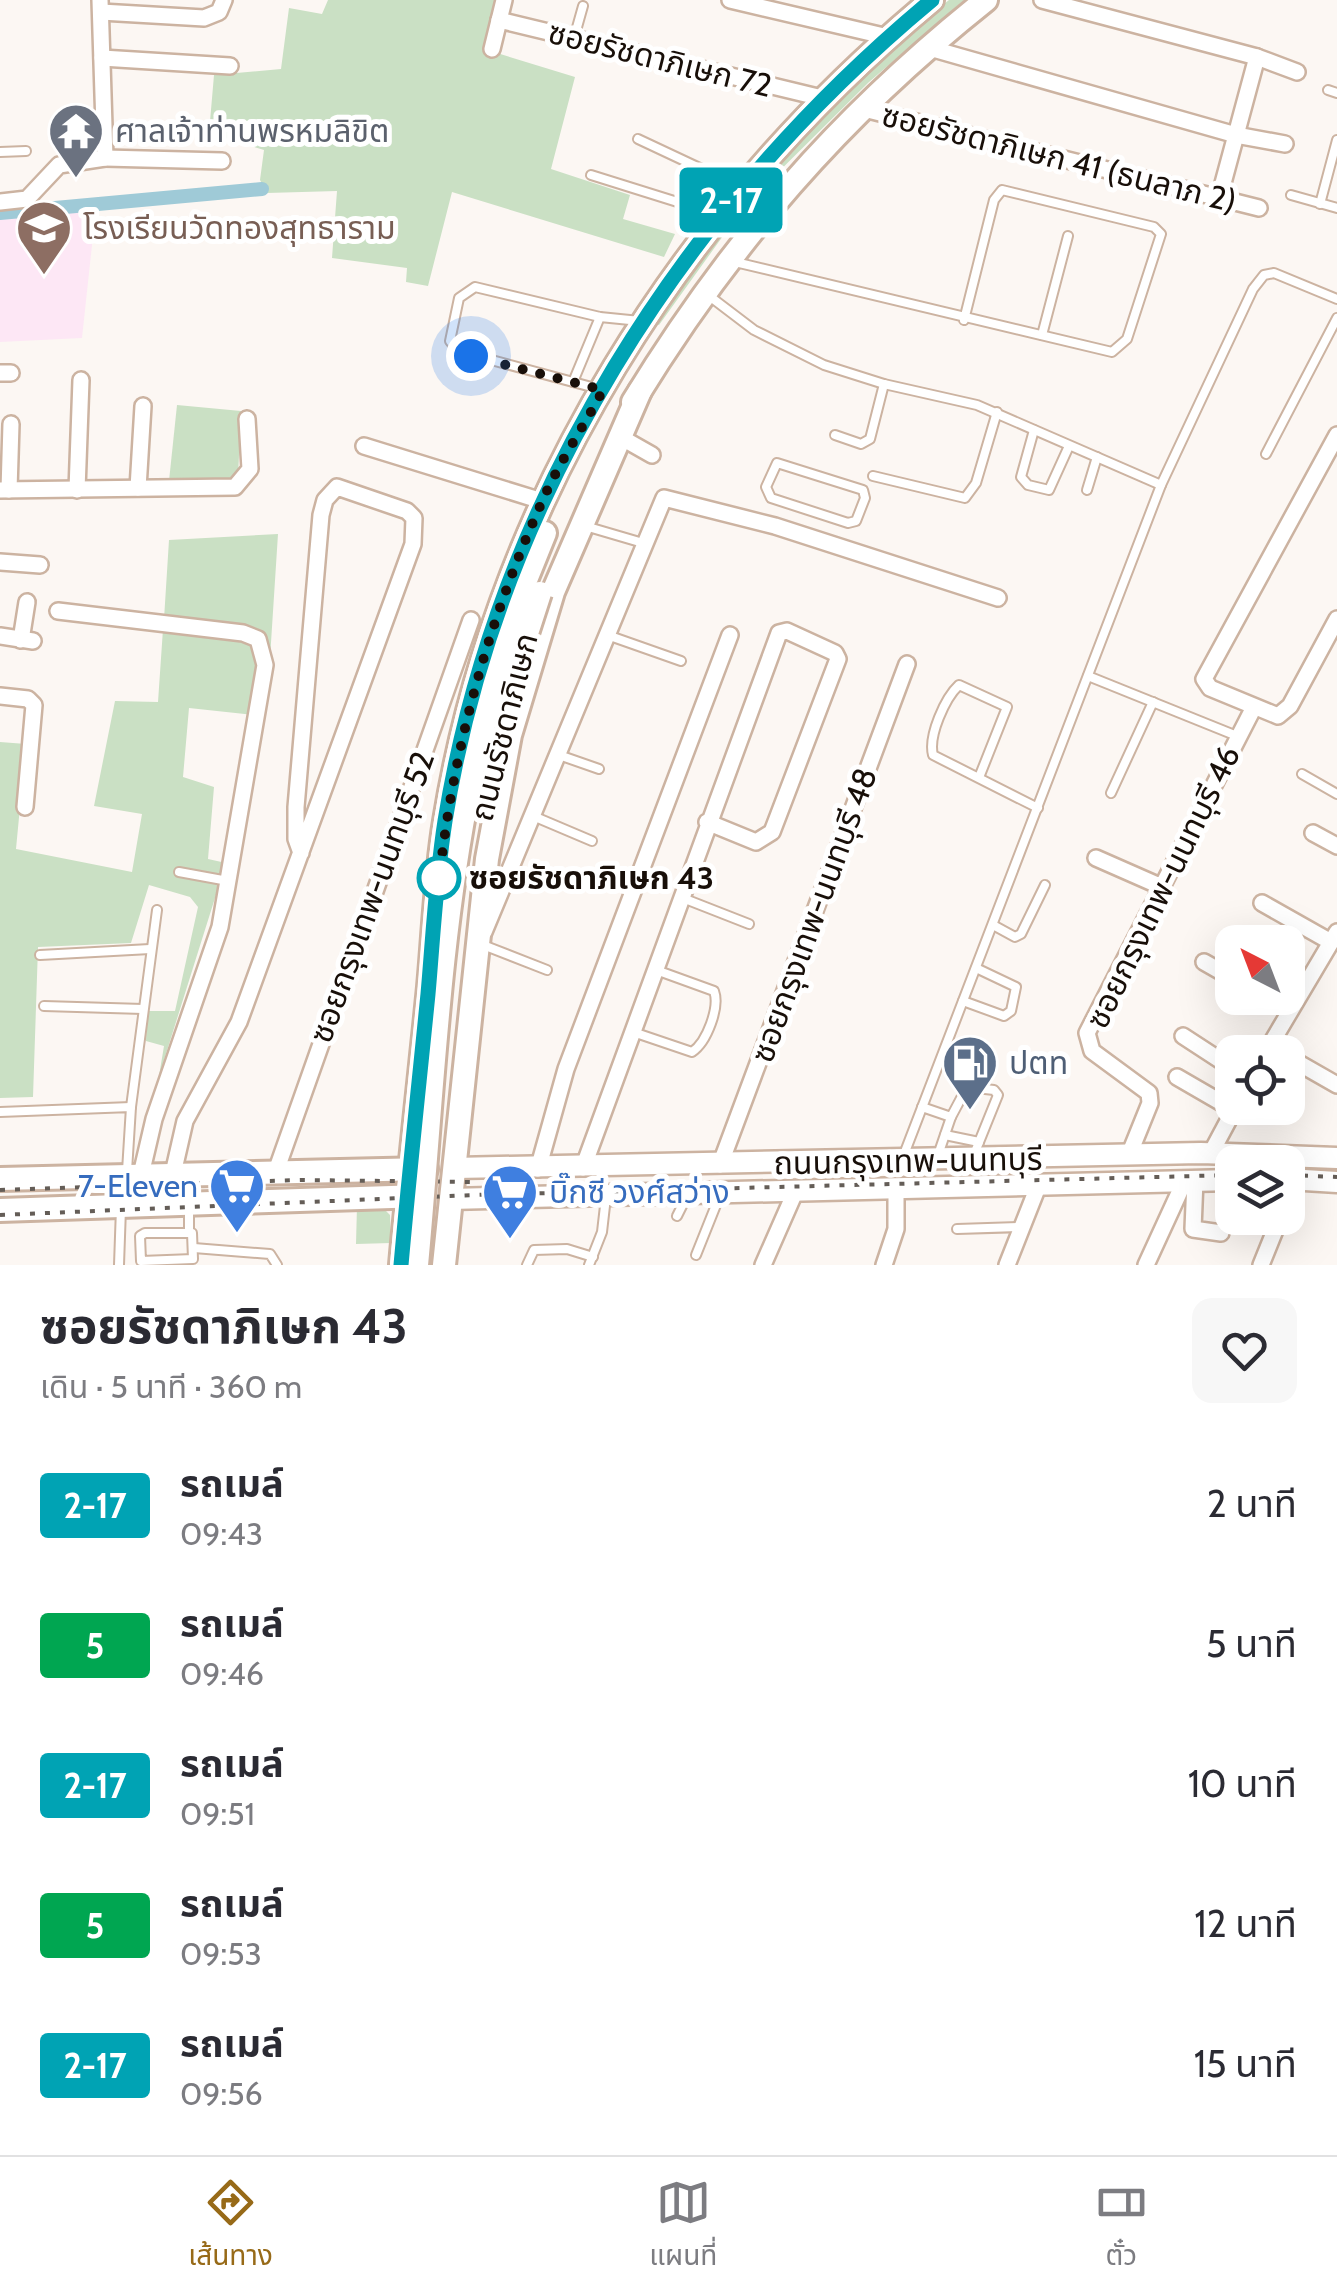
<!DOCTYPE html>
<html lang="th">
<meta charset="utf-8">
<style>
:root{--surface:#fff;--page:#f7f7f7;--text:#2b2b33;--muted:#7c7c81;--line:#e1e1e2;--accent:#976a18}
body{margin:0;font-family:Cabin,"Noto Sans Thai",sans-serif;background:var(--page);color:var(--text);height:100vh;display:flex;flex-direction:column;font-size:38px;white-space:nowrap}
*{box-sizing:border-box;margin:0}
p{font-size:32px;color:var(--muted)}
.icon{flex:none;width:55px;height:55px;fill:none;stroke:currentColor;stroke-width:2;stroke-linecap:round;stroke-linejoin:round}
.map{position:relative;height:1265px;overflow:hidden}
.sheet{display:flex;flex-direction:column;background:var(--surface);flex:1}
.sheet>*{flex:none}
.badge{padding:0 20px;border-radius:8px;font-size:35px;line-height:65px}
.needle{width:65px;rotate:318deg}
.controls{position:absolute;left:1215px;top:925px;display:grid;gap:20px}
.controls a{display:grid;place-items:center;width:90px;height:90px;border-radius:20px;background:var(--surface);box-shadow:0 10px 40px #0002;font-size:50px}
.you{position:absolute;width:50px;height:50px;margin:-25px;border:8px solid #fff;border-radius:50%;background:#1a73e8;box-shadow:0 0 0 15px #1a73e833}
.map>.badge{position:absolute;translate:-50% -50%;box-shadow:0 0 0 5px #fff}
.round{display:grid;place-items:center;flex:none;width:105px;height:105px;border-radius:20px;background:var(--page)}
.headline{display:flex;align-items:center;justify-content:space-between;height:170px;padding:0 40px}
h1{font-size:48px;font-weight:700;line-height:75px}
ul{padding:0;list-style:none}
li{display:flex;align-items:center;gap:30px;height:140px;padding:0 40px}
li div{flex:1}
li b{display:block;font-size:38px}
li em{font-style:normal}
li .badge{min-width:110px;font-weight:700;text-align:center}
.tabs{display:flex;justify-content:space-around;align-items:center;height:140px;border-top:2px solid var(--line);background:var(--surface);font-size:28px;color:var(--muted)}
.tabs a{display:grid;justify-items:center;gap:5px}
.tabs .active{color:var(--accent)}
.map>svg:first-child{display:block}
</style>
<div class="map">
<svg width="1337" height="1265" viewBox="0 0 1337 1265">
<rect width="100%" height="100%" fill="#fcf7f3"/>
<polygon fill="#fde7f5" points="96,208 82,338 0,342 0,217"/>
<g fill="#cae0c4">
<polygon points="328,0 495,0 484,49 575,77 551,169 630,195 623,219 675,234 664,257 452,192 428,286 406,282 407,268 332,258 337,191 267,193 260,180 264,150 209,133 214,75 281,69 289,8 322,14"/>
<path d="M949,0H964L869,82L746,204L659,325L655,324C740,203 831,90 949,0Z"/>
<polygon points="177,405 241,411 238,477 220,484 169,481"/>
<polygon points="278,534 270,658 263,638 164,619 169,540"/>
<polygon points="163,629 238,637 259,651 254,715 189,708 183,777 214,787 208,859 226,863 159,1076 164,1046 146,1041 147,1011 175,1011 198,907 190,897 149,885 131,943 38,947 33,1097 0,1098 0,742 26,744 16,849 132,872 142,814 94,806 115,701 158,702"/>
<polygon points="357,1206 383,1208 390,1215 391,1243 356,1244"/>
</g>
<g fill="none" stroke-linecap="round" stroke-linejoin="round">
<polyline stroke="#9fcad7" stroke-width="14" points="0,213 262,189"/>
<g stroke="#ccb3a1" stroke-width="12">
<g id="service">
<polyline points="574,38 583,6"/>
<polyline points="1328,90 1337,93"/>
<polyline points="638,139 704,170 735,191"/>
<polyline points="0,152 26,151"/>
<polyline points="591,175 719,215"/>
<polyline points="1291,195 1337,208"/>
<polyline points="1320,204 1337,140"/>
<polyline points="735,262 1112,352 1127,339 1161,234 1154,227 1002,190 994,200 964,320"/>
<polyline points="708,295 754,330 824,365 884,384 977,405 1161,485"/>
<polyline points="1042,335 1068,236"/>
<polyline points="573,382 600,317"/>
<polyline points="599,389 458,351 450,341 459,298 475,287 600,317 640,321"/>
<polyline points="1034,430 1021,477 1028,485 1049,490 1069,446"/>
<polyline points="835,435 861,444 870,439 884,384"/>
<polyline points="1266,454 1337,318"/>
<polygon points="777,463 863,490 865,498 856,521 848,523 771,498 766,487"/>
<polyline points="873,476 965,498 976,483 997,412"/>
<polyline points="1087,490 1097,457"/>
<polyline points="585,526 643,543"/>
<polyline points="610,636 681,661"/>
<polyline points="1088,676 1237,736"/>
<polyline points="556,754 599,769"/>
<polyline points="1302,774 1337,794"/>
<path d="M980,775L1007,707L959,685C945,698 928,736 933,755L1038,808"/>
<polyline points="1111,793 1153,702"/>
<polyline points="533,816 592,841"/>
<polyline points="179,872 228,881"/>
<polyline points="680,897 749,924"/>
<polyline points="993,925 1015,937 1021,934 1045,885"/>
<polyline points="483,945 547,970"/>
<polyline points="40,955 150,949"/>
<polyline points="963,1001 1004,1016 1011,1011 1016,987 976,968"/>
<polyline points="44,1006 143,1009"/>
<path d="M633,1032L692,1052C707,1042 720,1007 714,991L656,970"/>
<polyline points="131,1107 157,910"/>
<polyline points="922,1107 951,1117 967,1087 994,1090 998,1095 973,1157"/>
<polyline points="0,1112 131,1107 127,1171"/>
<polyline points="945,1135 979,1142"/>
<polyline points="938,1155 951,1117"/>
<polyline points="903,1157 1161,485 1253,289 1264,275 1274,273 1337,299"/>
<polyline points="677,1216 686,1198"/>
<polyline points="957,1229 1022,1227"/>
<polygon points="145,1233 192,1233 193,1259 141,1261 140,1236"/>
<polyline points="189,1233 189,1206"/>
<polyline points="194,1248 270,1254 277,1265"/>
<polyline points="696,1255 720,1195"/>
<polyline points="119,1265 121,1208"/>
<polyline points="527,1265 534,1250 567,1249 593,1257"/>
<polyline points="589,1265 602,1232 606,1197"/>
</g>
</g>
<g stroke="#ccb3a1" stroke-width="20">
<g id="minor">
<polyline points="730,0 888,37"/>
<polyline points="1042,0 1257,57 1297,72"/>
<polyline points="101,12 204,18 219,12 224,0"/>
<polyline points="499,20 822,98"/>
<polyline points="926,47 1236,135 1285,144"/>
<polyline points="492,49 504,0"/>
<polyline points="102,58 230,66"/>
<polyline points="860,108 1259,208"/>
<polyline points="105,158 222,161"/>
<polyline points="1219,198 1257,57"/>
<polyline points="0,202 27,199 59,165 105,158 100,0"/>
<polyline points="0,373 11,373"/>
<polyline points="1337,435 1204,679 1210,688 1278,716 1290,706 1337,619"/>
<polyline points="622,438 652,455"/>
<polyline points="364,446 542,501"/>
<polyline points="138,488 143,406"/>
<polyline points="0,490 235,487 250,469 247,419"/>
<polyline points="9,490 11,424"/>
<polyline points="77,490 81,380"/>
<polyline points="0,562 40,565"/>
<polyline points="58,611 243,633 258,639 265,665 220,927 154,1119 140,1179"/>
<polyline points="0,636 33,641"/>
<polyline points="21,640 27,602"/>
<polyline points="0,696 28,699 34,705 25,807"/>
<polyline points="1313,833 1337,846"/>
<polyline points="1096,858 1162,887"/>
<polyline points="1262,903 1331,942"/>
<polyline points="484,932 664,498 775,526 998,598"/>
<polyline points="1204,962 1232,978"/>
<polyline points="1267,998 1290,1010"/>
<polyline points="1183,1036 1232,1068"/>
<polyline points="1266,1052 1337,932"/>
<polyline points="1288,1057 1337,1085"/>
<polyline points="1177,1077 1234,1110"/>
<polyline points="1211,1153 1235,1108"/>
<polyline points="1129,1155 1150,1103 1149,1093 1092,1051 1087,1033 1253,709"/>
<polyline points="720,1165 907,664"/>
<polyline points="583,1168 779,633 787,631 835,653 838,659 772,832 756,842 707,822"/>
<polyline points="538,1169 566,1069 730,635"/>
<polyline points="275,1174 471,620"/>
<polyline points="172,1178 185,1121 239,1022 413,544 414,518 407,511 337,487 325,500 321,515 296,807 296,839 301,853"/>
<polyline points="1195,1180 1193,1229 1221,1233"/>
<polyline points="763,1265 796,1190"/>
<polyline points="884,1265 896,1229 896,1189"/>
<polyline points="1007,1265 1039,1184"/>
<polyline points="1146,1265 1185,1180"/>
<polyline points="1261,1265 1280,1218"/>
</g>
</g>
<g stroke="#ccb3a1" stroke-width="25">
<g id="secondary">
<polyline points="454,1168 1201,1153 1337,1158"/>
<polyline points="1288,1179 1337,1182"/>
<polyline points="450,1199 1232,1180"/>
</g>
</g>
<g stroke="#ccb3a1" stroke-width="28">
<g id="primary">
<path d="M633,402C731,242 839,117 986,0"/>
<polyline points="524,585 545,533"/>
<polyline points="0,1179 426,1169"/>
<polyline points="0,1210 422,1196"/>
<path d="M401,1265C409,1172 420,1079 429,987C434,932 436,875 445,821C497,498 683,207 932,0"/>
<polyline points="444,1265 487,859 510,735 553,592 640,391"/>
</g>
</g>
<use href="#service" stroke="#fff" stroke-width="8"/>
<use href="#minor" stroke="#fff" stroke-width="15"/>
<use href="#secondary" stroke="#fff" stroke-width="20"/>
<use href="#primary" stroke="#fff" stroke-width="22"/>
<g stroke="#645d57" stroke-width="4" stroke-dasharray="5 10" stroke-linecap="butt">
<polyline points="1288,1175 1337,1177"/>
<polyline points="0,1190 301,1180 475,1182"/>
<polyline points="0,1215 474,1195 1232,1175"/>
</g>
<g stroke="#ccb3a1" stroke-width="28" stroke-linecap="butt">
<g id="primary-bridge">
<polyline points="507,695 540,593"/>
<path d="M417,1265C432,1105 438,941 470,783C484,715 504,650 524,585"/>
</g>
</g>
<use href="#primary-bridge" stroke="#fff" stroke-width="22"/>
</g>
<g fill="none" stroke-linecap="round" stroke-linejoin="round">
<g stroke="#fff" stroke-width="22">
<path id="line" d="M401,1265C409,1175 419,1084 428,994C433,937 436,878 445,821C497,498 683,207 932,0"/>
</g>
<use href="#line" stroke="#00a3b4" stroke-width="15"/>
<path stroke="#180f09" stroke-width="10" stroke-dasharray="0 18" d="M439,878L438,892C451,757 486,627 541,504C558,464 583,428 603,390L471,356"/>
</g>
<defs>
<g id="temple-pin" transform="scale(2.875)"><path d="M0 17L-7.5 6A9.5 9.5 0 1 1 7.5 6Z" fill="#6b7280" stroke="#fff"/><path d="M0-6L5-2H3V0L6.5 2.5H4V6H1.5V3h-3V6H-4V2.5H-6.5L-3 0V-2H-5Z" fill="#fff"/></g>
<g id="school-pin" transform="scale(2.875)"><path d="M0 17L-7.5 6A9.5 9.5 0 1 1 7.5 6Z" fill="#8d6e63" stroke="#fff"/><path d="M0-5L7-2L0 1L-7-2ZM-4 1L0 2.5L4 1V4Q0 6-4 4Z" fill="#fff"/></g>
<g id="fuel-pin" transform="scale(2.875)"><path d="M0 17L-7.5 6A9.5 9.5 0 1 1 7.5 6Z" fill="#5c6f8a" stroke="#fff"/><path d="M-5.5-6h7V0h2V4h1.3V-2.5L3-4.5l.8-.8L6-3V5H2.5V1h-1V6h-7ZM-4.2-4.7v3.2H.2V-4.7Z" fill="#fff"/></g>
<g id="supermarket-pin" transform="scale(2.875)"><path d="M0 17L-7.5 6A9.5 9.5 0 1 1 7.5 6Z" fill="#3f7fe0" stroke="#fff"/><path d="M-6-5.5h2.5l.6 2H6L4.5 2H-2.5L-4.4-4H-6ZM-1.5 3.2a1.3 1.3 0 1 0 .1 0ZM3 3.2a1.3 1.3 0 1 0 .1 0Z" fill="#fff"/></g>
</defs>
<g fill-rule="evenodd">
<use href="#temple-pin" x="76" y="131"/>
<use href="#school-pin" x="44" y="228"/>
<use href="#fuel-pin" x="970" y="1063"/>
<use href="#supermarket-pin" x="237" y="1186"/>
<use href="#supermarket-pin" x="510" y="1192"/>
</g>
<circle fill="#fff" stroke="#00a3b4" stroke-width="5" cx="439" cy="878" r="20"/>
<g text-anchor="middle" stroke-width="10" stroke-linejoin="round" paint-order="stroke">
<g font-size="32" fill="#180f09" stroke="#fff">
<text transform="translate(660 59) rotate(14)" y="11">ซอยรัชดาภิเษก 72</text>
<text transform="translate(1059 158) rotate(14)" y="11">ซอยรัชดาภิเษก 41 (ธนลาภ 2)</text>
<text transform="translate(504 727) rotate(-76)" y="11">ถนนรัชดาภิเษก</text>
<text transform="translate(1163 887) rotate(-64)" y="11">ซอยกรุงเทพ-นนทบุรี 46</text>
<text transform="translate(372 897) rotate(-70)" y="11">ซอยกรุงเทพ-นนทบุรี 52</text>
<text transform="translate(814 915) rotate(-70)" y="11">ซอยกรุงเทพ-นนทบุรี 48</text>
<text transform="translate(908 1161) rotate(-1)" y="11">ถนนกรุงเทพ-นนทบุรี</text>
</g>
<g font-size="32" fill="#5b616d" stroke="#fff" text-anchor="start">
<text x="115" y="142">ศาลเจ้าท่านพรหมลิขิต</text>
</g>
<g font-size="32" fill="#785e54" stroke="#fff" text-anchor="start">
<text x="83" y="239">โรงเรียนวัดทองสุทธาราม</text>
</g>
<g font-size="32" font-weight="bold" fill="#180f09" stroke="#fff" text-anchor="start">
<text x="469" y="889">ซอยรัชดาภิเษก 43</text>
</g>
<g font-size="32" fill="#4e5e75" stroke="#fff" text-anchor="start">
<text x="1009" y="1074">ปตท</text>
</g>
<g font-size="32" fill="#366cbe" stroke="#fff" text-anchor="end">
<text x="198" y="1197">7-Eleven</text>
<text x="549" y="1203" text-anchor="start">บิ๊กซี วงศ์สว่าง</text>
</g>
</g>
</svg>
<div class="controls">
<a><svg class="needle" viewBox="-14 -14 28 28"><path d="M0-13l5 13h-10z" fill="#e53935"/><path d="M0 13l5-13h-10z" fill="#7c7c81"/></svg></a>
<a><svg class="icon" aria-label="locate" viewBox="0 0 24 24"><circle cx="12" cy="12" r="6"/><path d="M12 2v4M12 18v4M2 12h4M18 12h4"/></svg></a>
<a><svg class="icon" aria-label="layers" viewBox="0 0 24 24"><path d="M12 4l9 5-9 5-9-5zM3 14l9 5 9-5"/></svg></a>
</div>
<div class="you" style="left:471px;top:356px"></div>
<b class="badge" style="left:731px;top:200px;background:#00a3b4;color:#fff">2-17</b>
</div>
<section class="sheet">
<div class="headline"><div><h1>ซอยรัชดาภิเษก 43</h1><p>เดิน · 5 นาที · 360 m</p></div><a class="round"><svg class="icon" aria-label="heart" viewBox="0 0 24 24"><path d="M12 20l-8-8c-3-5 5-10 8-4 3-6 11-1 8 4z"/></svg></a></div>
<ul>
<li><span class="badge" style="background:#00a3b4;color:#fff">2-17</span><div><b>รถเมล์</b><p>09:43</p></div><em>2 นาที</em></li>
<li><span class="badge" style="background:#00a651;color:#fff">5</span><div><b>รถเมล์</b><p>09:46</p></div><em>5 นาที</em></li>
<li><span class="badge" style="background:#00a3b4;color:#fff">2-17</span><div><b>รถเมล์</b><p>09:51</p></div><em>10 นาที</em></li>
<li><span class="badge" style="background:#00a651;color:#fff">5</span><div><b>รถเมล์</b><p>09:53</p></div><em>12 นาที</em></li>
<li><span class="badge" style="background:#00a3b4;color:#fff">2-17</span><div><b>รถเมล์</b><p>09:56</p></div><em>15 นาที</em></li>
</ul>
</section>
<nav class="tabs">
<a class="active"><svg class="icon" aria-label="directions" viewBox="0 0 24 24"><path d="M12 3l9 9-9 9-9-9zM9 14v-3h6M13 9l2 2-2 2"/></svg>เส้นทาง</a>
<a><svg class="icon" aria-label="map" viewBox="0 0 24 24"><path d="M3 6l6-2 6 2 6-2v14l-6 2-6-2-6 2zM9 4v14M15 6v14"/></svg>แผนที่</a>
<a><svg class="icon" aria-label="tickets" viewBox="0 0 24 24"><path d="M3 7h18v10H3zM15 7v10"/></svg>ตั๋ว</a>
</nav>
